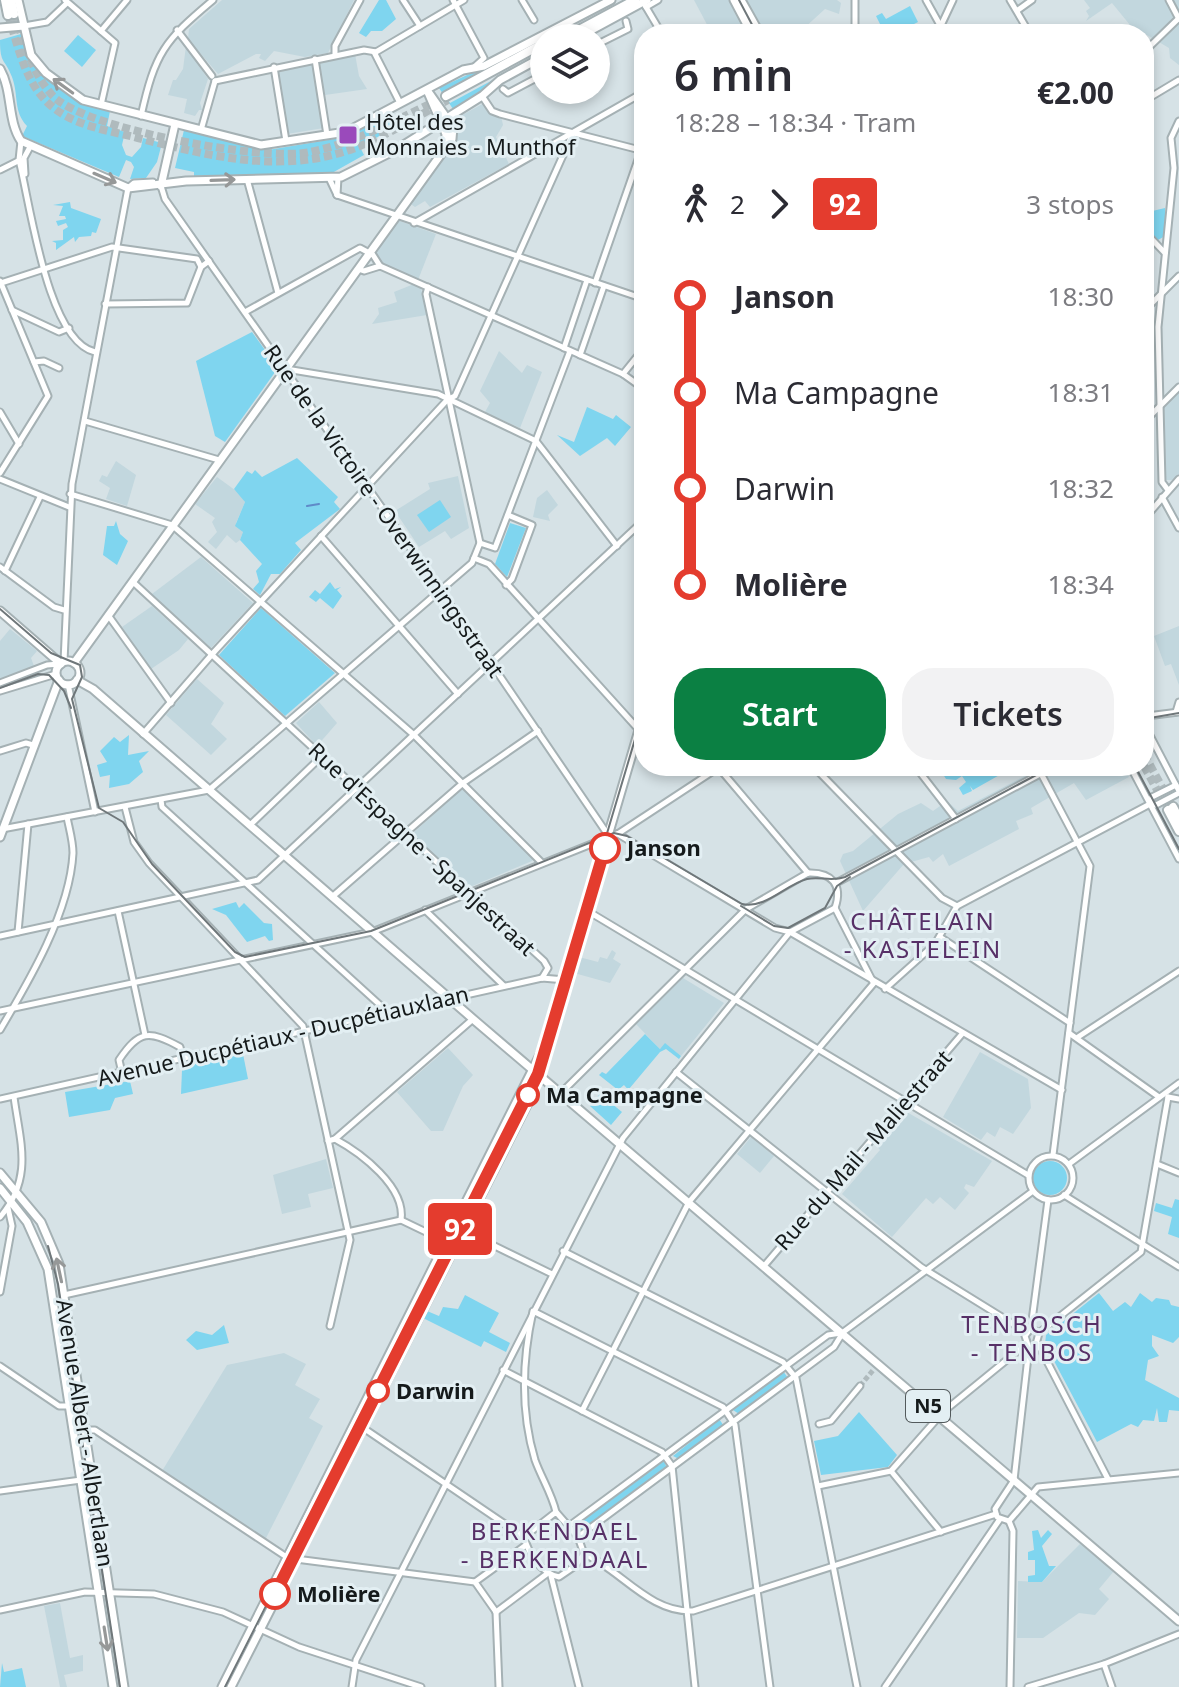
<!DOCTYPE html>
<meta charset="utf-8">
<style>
:root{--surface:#fff;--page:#f2f2f3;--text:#2b2b33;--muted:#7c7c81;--accent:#0b8043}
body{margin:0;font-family:"Noto Sans",sans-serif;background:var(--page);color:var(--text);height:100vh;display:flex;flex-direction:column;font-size:30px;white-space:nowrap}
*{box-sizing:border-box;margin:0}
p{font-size:26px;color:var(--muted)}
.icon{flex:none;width:44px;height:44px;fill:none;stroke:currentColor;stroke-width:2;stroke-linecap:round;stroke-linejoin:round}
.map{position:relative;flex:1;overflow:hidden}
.drawer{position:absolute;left:634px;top:24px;width:520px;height:752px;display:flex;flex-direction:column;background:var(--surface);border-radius:32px;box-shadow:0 4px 12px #0003}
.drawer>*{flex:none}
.badge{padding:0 16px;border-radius:6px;font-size:28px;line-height:52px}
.buttons{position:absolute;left:530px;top:24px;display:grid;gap:16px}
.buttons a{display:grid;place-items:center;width:80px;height:80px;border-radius:50%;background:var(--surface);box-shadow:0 4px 12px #0003;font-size:40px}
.map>.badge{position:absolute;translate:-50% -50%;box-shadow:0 0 0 4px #fff}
.legs{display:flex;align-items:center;gap:12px;height:88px;padding:0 40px;font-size:26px}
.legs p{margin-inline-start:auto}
.headline{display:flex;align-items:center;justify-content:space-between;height:136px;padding:0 40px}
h1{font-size:44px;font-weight:600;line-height:60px}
.button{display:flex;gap:16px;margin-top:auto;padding:16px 40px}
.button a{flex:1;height:92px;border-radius:32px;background:var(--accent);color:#fff;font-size:32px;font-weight:600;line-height:92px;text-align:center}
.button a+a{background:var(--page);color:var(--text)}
ul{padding:0 40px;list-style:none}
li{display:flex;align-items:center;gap:28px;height:96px;font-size:30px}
li i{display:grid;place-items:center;width:12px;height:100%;margin:0 10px;background:currentColor}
li i::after{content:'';width:20px;height:20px;margin:-10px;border:6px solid;border-radius:50%;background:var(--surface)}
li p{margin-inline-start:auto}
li:first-child i{background:linear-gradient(#0000 50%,currentColor 0)}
li:last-child i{background:linear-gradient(currentColor 50%,#0000 0)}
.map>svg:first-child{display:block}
</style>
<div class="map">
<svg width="1179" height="1687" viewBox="0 0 1179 1687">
<rect width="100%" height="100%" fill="#d6e2e6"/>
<g fill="#c2d7de">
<polygon points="222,0 354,0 328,53 305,57 274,51 265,61 259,58 261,54 256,54 218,74 188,39 189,29"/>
<polygon points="694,0 730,0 750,34 712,34"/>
<polygon points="742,0 837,0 841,3 839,14 825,9 802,30 803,34 761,34"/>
<polygon points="1084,0 1179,0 1179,65 1170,58 1169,48 1130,25 1112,3 1086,21 1089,16 1086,11 1090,8"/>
<polygon points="186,46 208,79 200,103 202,110 199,110 195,116 184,113 187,99 168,95 173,80 176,80 183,69"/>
<polygon points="355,54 359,76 367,89 318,96 324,128 287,134 277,68"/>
<polygon points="486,102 501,116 503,125 496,137 509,164 430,207 425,201 415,207 408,202 457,136 455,119"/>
<polygon points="397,220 436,234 418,280 381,265 374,252"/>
<polygon points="414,284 421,288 427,315 372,324 379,314 378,308 397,302 394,292"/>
<polygon points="499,351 522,373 527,365 542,372 520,428 485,412 490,403 480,391"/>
<polygon points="1179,392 1179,474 1174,480 1166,480 1164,407"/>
<polygon points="116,461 136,475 127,506 106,499 110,488 99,481 102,475 107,477"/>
<polygon points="458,476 469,528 451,539 445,531 419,547 395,511 430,489 428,483"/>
<polygon points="217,477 239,493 245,502 236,523 243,532 240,540 236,543 227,535 216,549 208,542 217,532 212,522 215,518 195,504"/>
<polygon points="547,490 558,505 548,515 550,521 533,517 537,498"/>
<polygon points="201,557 253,603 211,648 152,594"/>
<polygon points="152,606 188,639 179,650 151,669 122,627"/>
<polygon points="1179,626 1179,685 1171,664 1165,666 1154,636"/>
<polygon points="10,629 37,651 31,658 34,666 0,679 0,641"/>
<polygon points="197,679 224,703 211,724 227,739 211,755 166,715"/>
<polygon points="319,702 337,723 317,746 296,723"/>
<polygon points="1031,766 1123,766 1129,777 1086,800 1074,783 1031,808 1033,814 1016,821 1019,829 949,866 943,854 933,862 929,857 904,864 863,911 840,861 843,854 853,851 898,814 921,803 933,811 947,801 958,811 1032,772"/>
<polygon points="462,789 533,859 532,861 470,887 412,834"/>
<polygon points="612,950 616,953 613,959 621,964 610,983 574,973 579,957 598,962 600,957 607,959"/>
<polygon points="683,978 724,1003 681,1056 666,1044 660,1049 636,1024"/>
<polygon points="448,1048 473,1075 463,1086 443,1131 431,1131 397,1092"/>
<polygon points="980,1052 1028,1079 1031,1108 1013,1134 1000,1127 995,1137 987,1132 981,1140 943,1117"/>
<polygon points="905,1111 992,1161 974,1187 966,1184 964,1188 969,1193 955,1210 940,1197 933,1204 926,1198 892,1237 842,1194 880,1150 876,1145"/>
<polygon points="751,1137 774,1156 760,1173 737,1154"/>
<polygon points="326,1159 333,1188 308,1194 311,1207 282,1214 273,1175"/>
<polygon points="284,1353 306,1364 295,1385 320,1399 309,1418 323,1426 265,1540 162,1471 227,1365"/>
<polygon points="1080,1544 1114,1571 1099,1589 1109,1599 1095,1615 1079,1613 1043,1638 1017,1638 1018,1581 1042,1582"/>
<polygon points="60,1603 70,1658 83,1655 83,1671 64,1675 67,1687 60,1687 44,1606"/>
</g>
<g fill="#7fd5ef">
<polygon points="379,0 386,0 396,19 382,31 371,31 366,37 359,33"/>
<polygon points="910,6 918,22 900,31 897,26 885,34 876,16 882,13 886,19"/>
<path d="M21,34C24,42 24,51 29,59C47,86 80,103 110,111L107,126L125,132L122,145L126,155L132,157L141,147L143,138L162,143L157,162L146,178L130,179L134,167L131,162L126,160L119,177L22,136L27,126C13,111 19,96 12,77C5,58 0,65 0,40Z"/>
<polygon points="78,35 96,50 82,67 64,51"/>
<polygon points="532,45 444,92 450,103 526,62 453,109 439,88"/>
<polygon points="388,115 395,127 360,147 364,155 332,173 194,176 194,172 175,168 184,130 268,150 346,137"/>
<polygon points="70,202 71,208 101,219 96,233 92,232 91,236 79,237 75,242 74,237 56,250 56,243 52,241 63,240 63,230 68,227 66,223 58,226 56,221 66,219 65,216 59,216 63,206 53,205"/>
<polygon points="1165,208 1165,236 1158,240 1144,226 1144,213"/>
<polygon points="252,332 278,368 225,442 215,436 196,361"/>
<polygon points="587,407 613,419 616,415 631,427 615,446 607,438 580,456 557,435 574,442"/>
<polygon points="297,458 338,497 334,502 340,509 295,543 301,550 280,574 271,574 260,595 253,589 259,582 256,571 262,564 240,540 243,532 235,526 245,502 234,489 247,471 252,474 255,470 262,477"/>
<polygon points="440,500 451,517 429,532 417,515"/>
<polygon points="116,521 120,534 128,541 117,565 103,555 107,526 114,526"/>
<polygon points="510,523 526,528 507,577 495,564"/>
<polygon points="330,582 335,589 341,587 337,590 342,596 333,609 320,598 316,602 309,597 315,590 320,594"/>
<polygon points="261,608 335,673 285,716 219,655"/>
<polygon points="129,735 128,755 149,751 139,761 143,772 129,784 109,788 110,775 100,777 97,765 107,762 100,751 114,737 120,742"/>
<polygon points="943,766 1000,766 1003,773 973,790 970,786 972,791 963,795 959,788 966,782 962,776 956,780 946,779 941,771"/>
<polygon points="236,902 239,908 244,903 264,923 272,924 273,940 269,941 265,936 247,942 226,915 212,909"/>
<polygon points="645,1034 660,1049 665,1043 681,1056 679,1059 666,1049 660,1052 629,1089 631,1093 624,1085 618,1090 599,1075 602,1072 606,1074"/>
<polygon points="243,1054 248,1079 181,1094 182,1070 197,1063"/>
<polygon points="130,1081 133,1094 115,1098 110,1110 69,1117 65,1092"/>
<polygon points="600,1094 622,1112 611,1125 590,1106"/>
<circle cx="1050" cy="1178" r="17"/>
<polygon points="1175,1199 1179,1200 1179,1238 1168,1234 1172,1217 1154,1211 1156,1203 1172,1208"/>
<polygon points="1099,1293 1113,1311 1125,1302 1131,1307 1140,1293 1152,1302 1156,1298 1169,1300 1171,1305 1179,1307 1179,1337 1173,1343 1152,1335 1152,1346 1159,1356 1148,1360 1145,1380 1179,1398 1179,1411 1169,1410 1167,1422 1159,1422 1157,1408 1154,1421 1143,1420 1138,1427 1131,1424 1097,1442 1045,1344 1046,1335"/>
<polygon points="465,1295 499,1313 489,1332 510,1343 506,1352 484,1341 481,1347 423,1318 427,1311 439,1316 443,1307 458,1309"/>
<polygon points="224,1325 229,1343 197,1350 186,1340 196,1331 212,1335"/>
<polygon points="783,1371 788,1378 739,1414 733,1410"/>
<polygon points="859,1412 897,1455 888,1467 821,1475 814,1441 838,1436"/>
<polygon points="719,1419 724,1426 679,1459 673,1456"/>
<polygon points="664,1461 667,1468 578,1532 576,1525"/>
<polygon points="1038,1530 1041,1538 1048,1530 1052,1534 1042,1546 1049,1566 1056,1566 1042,1582 1028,1582 1028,1576 1035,1575 1035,1560 1028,1560 1028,1552 1034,1550 1032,1531"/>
<polygon points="2,1663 4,1672 22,1668 26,1687 0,1687"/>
</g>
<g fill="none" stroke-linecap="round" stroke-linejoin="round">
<polyline stroke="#5f8ac8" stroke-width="2" points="307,506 319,504"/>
<polyline stroke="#afbabd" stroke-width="5" stroke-dasharray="5 2.5" stroke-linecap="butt" points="860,1386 874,1369"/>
<g stroke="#afbabd" stroke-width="8" stroke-dasharray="8 4" stroke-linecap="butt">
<path d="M14,14C24,41 32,74 53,96C85,129 264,162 310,152C355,143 394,121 434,102"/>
<path d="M8,15C18,45 24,80 48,103C72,126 107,130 138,138C209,156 283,175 355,148C387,136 417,116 448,100"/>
<polyline points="1144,754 1173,807"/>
<polyline points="1144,766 1168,810"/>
</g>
<g stroke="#a5b1b4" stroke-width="9">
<g id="minor">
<polyline points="65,0 115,43 101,105"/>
<polyline points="403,0 420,26"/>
<polyline points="453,0 484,58 474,67"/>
<polyline points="522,0 534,20"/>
<polyline points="926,0 945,34"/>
<polyline points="1010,0 1030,34"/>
<polyline points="1169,0 1179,19"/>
<polyline points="643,2 662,34"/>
<polyline points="646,7 658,0"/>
<polyline points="1018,10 1032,0"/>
<polyline points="24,26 47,22 67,3"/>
<polyline points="177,30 212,76"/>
<polyline points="101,31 127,0"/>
<polyline points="855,34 855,0"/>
<polyline points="937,34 953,0"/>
<polyline points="596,45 628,29 626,21"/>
<polyline points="374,52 400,103"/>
<polyline points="1144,52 1179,18"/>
<polyline points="335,55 335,46 360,0"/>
<polyline points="315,59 327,135"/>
<polyline points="274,67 286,141"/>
<polyline points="215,81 364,50 376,52 464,0"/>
<polyline points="503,89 508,93 544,74"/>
<polyline points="482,96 492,111 500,114 644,151"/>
<polyline points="1144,101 1179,80"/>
<path d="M141,116C155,53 164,41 213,0"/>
<polyline points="201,130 215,81"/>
<path d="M21,141L19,160C30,202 47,341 95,352"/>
<polyline points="0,170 20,160"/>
<polyline points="25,174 24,158 30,147"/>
<polyline points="329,178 337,195"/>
<polyline points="247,179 278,293"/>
<polyline points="161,186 165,199 491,663 608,835"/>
<polyline points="337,195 644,299"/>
<polyline points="337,195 338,177"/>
<polyline points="414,223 644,92"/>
<polyline points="1144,231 1165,253"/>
<polyline points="1144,244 1150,238"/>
<polyline points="380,266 623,374 644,389"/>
<polyline points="358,269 364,271 380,266"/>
<polyline points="0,281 48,396 0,473"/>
<polyline points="1,283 112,247 197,259 201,267"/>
<polyline points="595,283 641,151"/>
<polyline points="428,287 426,294 480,543"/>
<polyline points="105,304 187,303 201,267 209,261"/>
<polyline points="12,310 59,332 69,328"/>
<polyline points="1144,311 1179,276"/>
<polyline points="245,312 360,248 373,255 380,266"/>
<polyline points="564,348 587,280"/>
<polyline points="580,355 604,286"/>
<polyline points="34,362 44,361 59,368"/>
<polyline points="286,369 438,394 536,441 617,546"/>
<polyline points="623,374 644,348"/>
<polyline points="0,412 19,444"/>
<polyline points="85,421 219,460"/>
<polyline points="1144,422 1179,387"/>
<polyline points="0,479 69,507"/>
<polyline points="1168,490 1162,482 1158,327 1174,168 1171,138 1179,121"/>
<polyline points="70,494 172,525 414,735 541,862"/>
<polyline points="1162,497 1179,528"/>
<polyline points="1144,501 1152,508"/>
<polyline points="1144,519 1179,479"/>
<polyline points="321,536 458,694"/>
<polyline points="474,558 489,564 639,730"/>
<polyline points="0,567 54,607 64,610"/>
<polyline points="5,571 40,497"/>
<polyline points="133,582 544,961 548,968 542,978"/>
<polyline points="506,585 512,579 532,525 508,515"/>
<polyline points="108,615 171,703"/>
<polyline points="64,662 72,484 128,188 134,183 153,182"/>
<polyline points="0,683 47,665 59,664"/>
<polyline points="68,684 95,812"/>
<polyline points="0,691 56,674"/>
<polyline points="1176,712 1179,702"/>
<polyline points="1147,716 1179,712"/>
<polyline points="1144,724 1179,791"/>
<polyline points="143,734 215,651 448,399 455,396 573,133"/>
<polyline points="0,751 26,743 33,745"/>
<polyline points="813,766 942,898 957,906"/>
<polyline points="915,766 956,819"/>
<polyline points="1037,766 1090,866 1053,1155"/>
<polyline points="1130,766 1179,859"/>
<polyline points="719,768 808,873"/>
<polyline points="161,800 162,807 380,1005 383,1014"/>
<polyline points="1150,803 1152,797 1176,785"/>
<polyline points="125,807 134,842 149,863 303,1026 350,1240 330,1326"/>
<polyline points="250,825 322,756"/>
<polyline points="2,829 209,790 472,563 480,543 495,548 570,351"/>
<polyline points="618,834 775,928 790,932 1062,1090"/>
<path d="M808,873C832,872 843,885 835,908"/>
<polyline points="836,883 1055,766"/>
<polyline points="332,897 463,783 538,731"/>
<polyline points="957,906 1150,804 1156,805 1179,793"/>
<polyline points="835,908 873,982"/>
<polyline points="425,910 504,986"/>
<polyline points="586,910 1028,1175"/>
<polyline points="118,911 145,1035"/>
<polyline points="18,932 28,824"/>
<polyline points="0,936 258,880 644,520"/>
<polyline points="940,937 1070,1023"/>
<polyline points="885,989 935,944 957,906"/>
<polyline points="0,1011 372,932 619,833 721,766"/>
<path d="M0,1030C29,981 70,912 73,853C73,841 69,828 67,817"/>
<polyline points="1069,1033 1159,1097"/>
<polyline points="1078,1037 1179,971"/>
<polyline points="676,1072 921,1267 1026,1332"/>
<path d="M122,1073L119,1060C139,1030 149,1030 180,1047L183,1059"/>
<polyline points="561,1093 746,909 808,873"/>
<polyline points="1168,1097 1179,1099"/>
<polyline points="0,1099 542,978 565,980"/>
<path d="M335,1139C361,1153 406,1187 401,1220"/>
<polyline points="328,1141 335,1139 473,1019"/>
<circle cx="1051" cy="1178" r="22"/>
<polyline points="1069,1164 1179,1083"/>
<polyline points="1157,1164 1179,1173"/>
<polyline points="1064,1195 1179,1267"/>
<path d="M0,1217C34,1178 20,1142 14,1097"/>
<polyline points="456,1227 552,1274"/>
<polyline points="563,1251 783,1362 796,1378 857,1687"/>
<polyline points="764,1266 962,1034"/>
<polyline points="0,1292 12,1226 8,1208"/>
<polyline points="64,1295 401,1220 455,1246"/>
<polyline points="842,1333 1033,1191"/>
<polyline points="1039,1333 1141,1252 1168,1097"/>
<polyline points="1038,1344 1108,1479"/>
<polyline points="1029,1348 1035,1348 1039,1333 1031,1328"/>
<polyline points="0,1366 59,1406 70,1406"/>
<polyline points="503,1370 662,1452 672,1466 695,1687"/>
<polyline points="582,1411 689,1202 874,983"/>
<polyline points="356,1423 524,1537"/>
<polyline points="819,1424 831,1421 860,1386"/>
<polyline points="85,1430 95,1430 288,1558 475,1582"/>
<polyline points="891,1471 941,1532"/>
<polyline points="818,1486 891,1471 943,1412 1025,1345"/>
<polyline points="0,1491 81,1480"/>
<path d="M556,1512C552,1494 541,1477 535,1460C520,1410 522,1361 533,1311L723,1407L735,1425L770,1687"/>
<path d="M556,1512L578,1537L584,1554L575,1566L559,1577C541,1573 529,1555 524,1537Z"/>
<polyline points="1009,1521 997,1517 995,1509 1014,1480 1029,1348 1025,1336 1031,1328 1048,1200"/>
<polyline points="1009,1521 1038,1487 1179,1473"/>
<polyline points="1009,1521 1013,1531 1010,1687"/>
<polyline points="569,1526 828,1335 841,1333"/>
<polyline points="578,1537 834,1347 842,1334"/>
<path d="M584,1554C620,1569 649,1613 693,1611L996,1514"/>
<polyline points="551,1576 579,1687"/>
<polyline points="0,1610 85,1592 154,1594 223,1612 299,1647 421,1687"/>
<polyline points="496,1612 475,1582 526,1545"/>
<polyline points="496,1612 499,1687"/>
<polyline points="496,1612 548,1573"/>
<polyline points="1104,1664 1112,1687"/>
<polyline points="352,1687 356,1660 623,1138 790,932 835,908"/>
<polyline points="885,1687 1000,1519"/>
<polyline points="1028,1687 1104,1664 1179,1634"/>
</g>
</g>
<g stroke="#a5b1b4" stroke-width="11">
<g id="major">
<polyline points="18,0 31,55 46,73 83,100 261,145 346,132 463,70 484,66 611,0"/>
<polyline points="734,0 752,34"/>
<polyline points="741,0 760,34"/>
<polyline points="0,28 24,26"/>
<polyline points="577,38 647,0"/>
<path d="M0,69C13,92 7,120 21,141L128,188L186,181L341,177L399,148L482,96L500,80L544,56"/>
<polyline points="427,90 446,134 445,147"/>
<polyline points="161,186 175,124"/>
<polyline points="0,611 61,664"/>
<circle cx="68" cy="673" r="12"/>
<polyline points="74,663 452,139 453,127 427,90"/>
<polyline points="77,680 93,689 473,1019 1179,1621"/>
<polyline points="0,837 59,680"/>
<polyline points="0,1173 41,1222 59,1264 124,1687"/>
<polyline points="0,1188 27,1222 48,1269 113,1687"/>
<polyline points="222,1687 542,1051"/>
<polyline points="231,1687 532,1095 644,713"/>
</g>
</g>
<g stroke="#a5b1b4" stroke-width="12">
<g id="highway">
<polyline points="5,0 8,15"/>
<polyline points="11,0 14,14"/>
<polyline points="553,38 570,29"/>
<polyline points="564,38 635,0"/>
<polyline points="446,96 544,43"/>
<polyline points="1173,807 1179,819"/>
<polyline points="1168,810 1179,831"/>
</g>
</g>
<use href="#minor" stroke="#fff" stroke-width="5"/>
<use href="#major" stroke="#fff" stroke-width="7"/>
<use href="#highway" stroke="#fff" stroke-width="8"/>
<g stroke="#6f777a" stroke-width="2">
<polyline points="739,0 757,34"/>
<path d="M0,609L51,653L80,665L82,677L72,699L99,808L123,822L152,864L235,952L245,957L371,931L614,833L627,836L742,904C766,909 785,885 807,879C820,876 831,882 845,877L1053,766"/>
<polyline points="0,688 38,674 49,675 64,691 71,708"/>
<polyline points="1144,719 1179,713"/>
<polyline points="1135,766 1179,849"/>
<polyline points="741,906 774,926 788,928 825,908 837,886 850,877"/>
<polyline points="48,1246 58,1284 120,1687"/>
<polyline points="225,1687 536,1072 644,709"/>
</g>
</g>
<defs><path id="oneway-shaft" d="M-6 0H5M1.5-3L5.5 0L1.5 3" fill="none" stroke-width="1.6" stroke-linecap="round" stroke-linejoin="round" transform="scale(2)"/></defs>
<g stroke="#969898">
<use href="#oneway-shaft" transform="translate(63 86) rotate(-144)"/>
<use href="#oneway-shaft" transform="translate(105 178) rotate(23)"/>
<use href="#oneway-shaft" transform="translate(223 180) rotate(-2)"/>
<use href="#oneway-shaft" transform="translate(59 1270) rotate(-102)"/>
<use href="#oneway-shaft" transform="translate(106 1639) rotate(81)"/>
</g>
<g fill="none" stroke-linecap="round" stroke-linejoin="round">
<g stroke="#fff" stroke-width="18">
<polyline id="line-1" points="275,1594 538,1074 605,848"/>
</g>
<use href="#line-1" stroke="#e43c2e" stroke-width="12"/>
</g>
<rect fill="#9a4abb" stroke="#e3eff3" stroke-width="3" x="338" y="125" width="20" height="20" rx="4"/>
<g fill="#fff" stroke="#e43c2e" stroke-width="4">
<circle cx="605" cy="848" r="14"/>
<circle cx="528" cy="1095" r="10"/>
<circle cx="378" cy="1391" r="10"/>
<circle cx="275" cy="1594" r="14"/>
</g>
<g text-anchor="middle" stroke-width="6" stroke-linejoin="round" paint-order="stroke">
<rect fill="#e3eff3" stroke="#535a5c" stroke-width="2" x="906" y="1390" width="44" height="32" rx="6"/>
<g font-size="20" font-weight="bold" fill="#151a1b">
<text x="928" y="1413">N5</text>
</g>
<g font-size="22" fill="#151a1b" stroke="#e3eff3" text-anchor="start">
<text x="366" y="130">Hôtel des<tspan x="366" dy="25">Monnaies - Munthof</tspan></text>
</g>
<g font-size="22" fill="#151a1b" stroke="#e3eff3">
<text transform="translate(384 511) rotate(55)" y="8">Rue de la Victoire - Overwinningsstraat</text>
<text transform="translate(422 849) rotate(43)" y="8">Rue d'Espagne - Spanjestraat</text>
<text transform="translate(283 1036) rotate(-13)" y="8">Avenue Ducpétiaux - Ducpétiauxlaan</text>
<text transform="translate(863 1150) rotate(-49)" y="8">Rue du Mail - Maliestraat</text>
<text transform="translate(85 1433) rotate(81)" y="8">Avenue Albert - Albertlaan</text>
</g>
<g font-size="22" font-weight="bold" fill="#151a1b" stroke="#e3eff3" text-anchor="start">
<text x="627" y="856">Janson</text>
<text x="546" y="1103">Ma Campagne</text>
<text x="396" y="1399">Darwin</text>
<text x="297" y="1602">Molière</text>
</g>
<g font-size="24" letter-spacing="2" fill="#573067" stroke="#e3eff3">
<text x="923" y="930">CHÂTELAIN<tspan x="923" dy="28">- KASTELEIN</tspan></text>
<text x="1032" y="1333">TENBOSCH<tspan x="1032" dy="28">- TENBOS</tspan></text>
<text x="555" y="1540">BERKENDAEL<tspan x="555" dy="28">- BERKENDAAL</tspan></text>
</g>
</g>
</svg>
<div class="buttons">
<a><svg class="icon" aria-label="layers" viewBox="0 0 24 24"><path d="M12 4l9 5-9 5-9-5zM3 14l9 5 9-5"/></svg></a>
</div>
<b class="badge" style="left:460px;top:1229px;background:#e43c2e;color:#fff">92</b>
<section class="drawer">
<div class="headline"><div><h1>6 min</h1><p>18:28 – 18:34 · Tram</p></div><b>€2.00</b></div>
<div class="legs"><svg class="icon" aria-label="walk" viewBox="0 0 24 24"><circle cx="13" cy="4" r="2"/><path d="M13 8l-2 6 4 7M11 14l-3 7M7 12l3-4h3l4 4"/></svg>2<svg class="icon" aria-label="forward" viewBox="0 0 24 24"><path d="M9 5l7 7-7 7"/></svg><b class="badge" style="background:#e43c2e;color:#fff">92</b><p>3 stops</p></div>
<ul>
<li><i style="color:#e43c2e"></i><b>Janson</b><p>18:30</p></li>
<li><i style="color:#e43c2e"></i><span>Ma Campagne</span><p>18:31</p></li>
<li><i style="color:#e43c2e"></i><span>Darwin</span><p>18:32</p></li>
<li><i style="color:#e43c2e"></i><b>Molière</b><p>18:34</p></li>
</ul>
<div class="button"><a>Start</a><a>Tickets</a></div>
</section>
</div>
